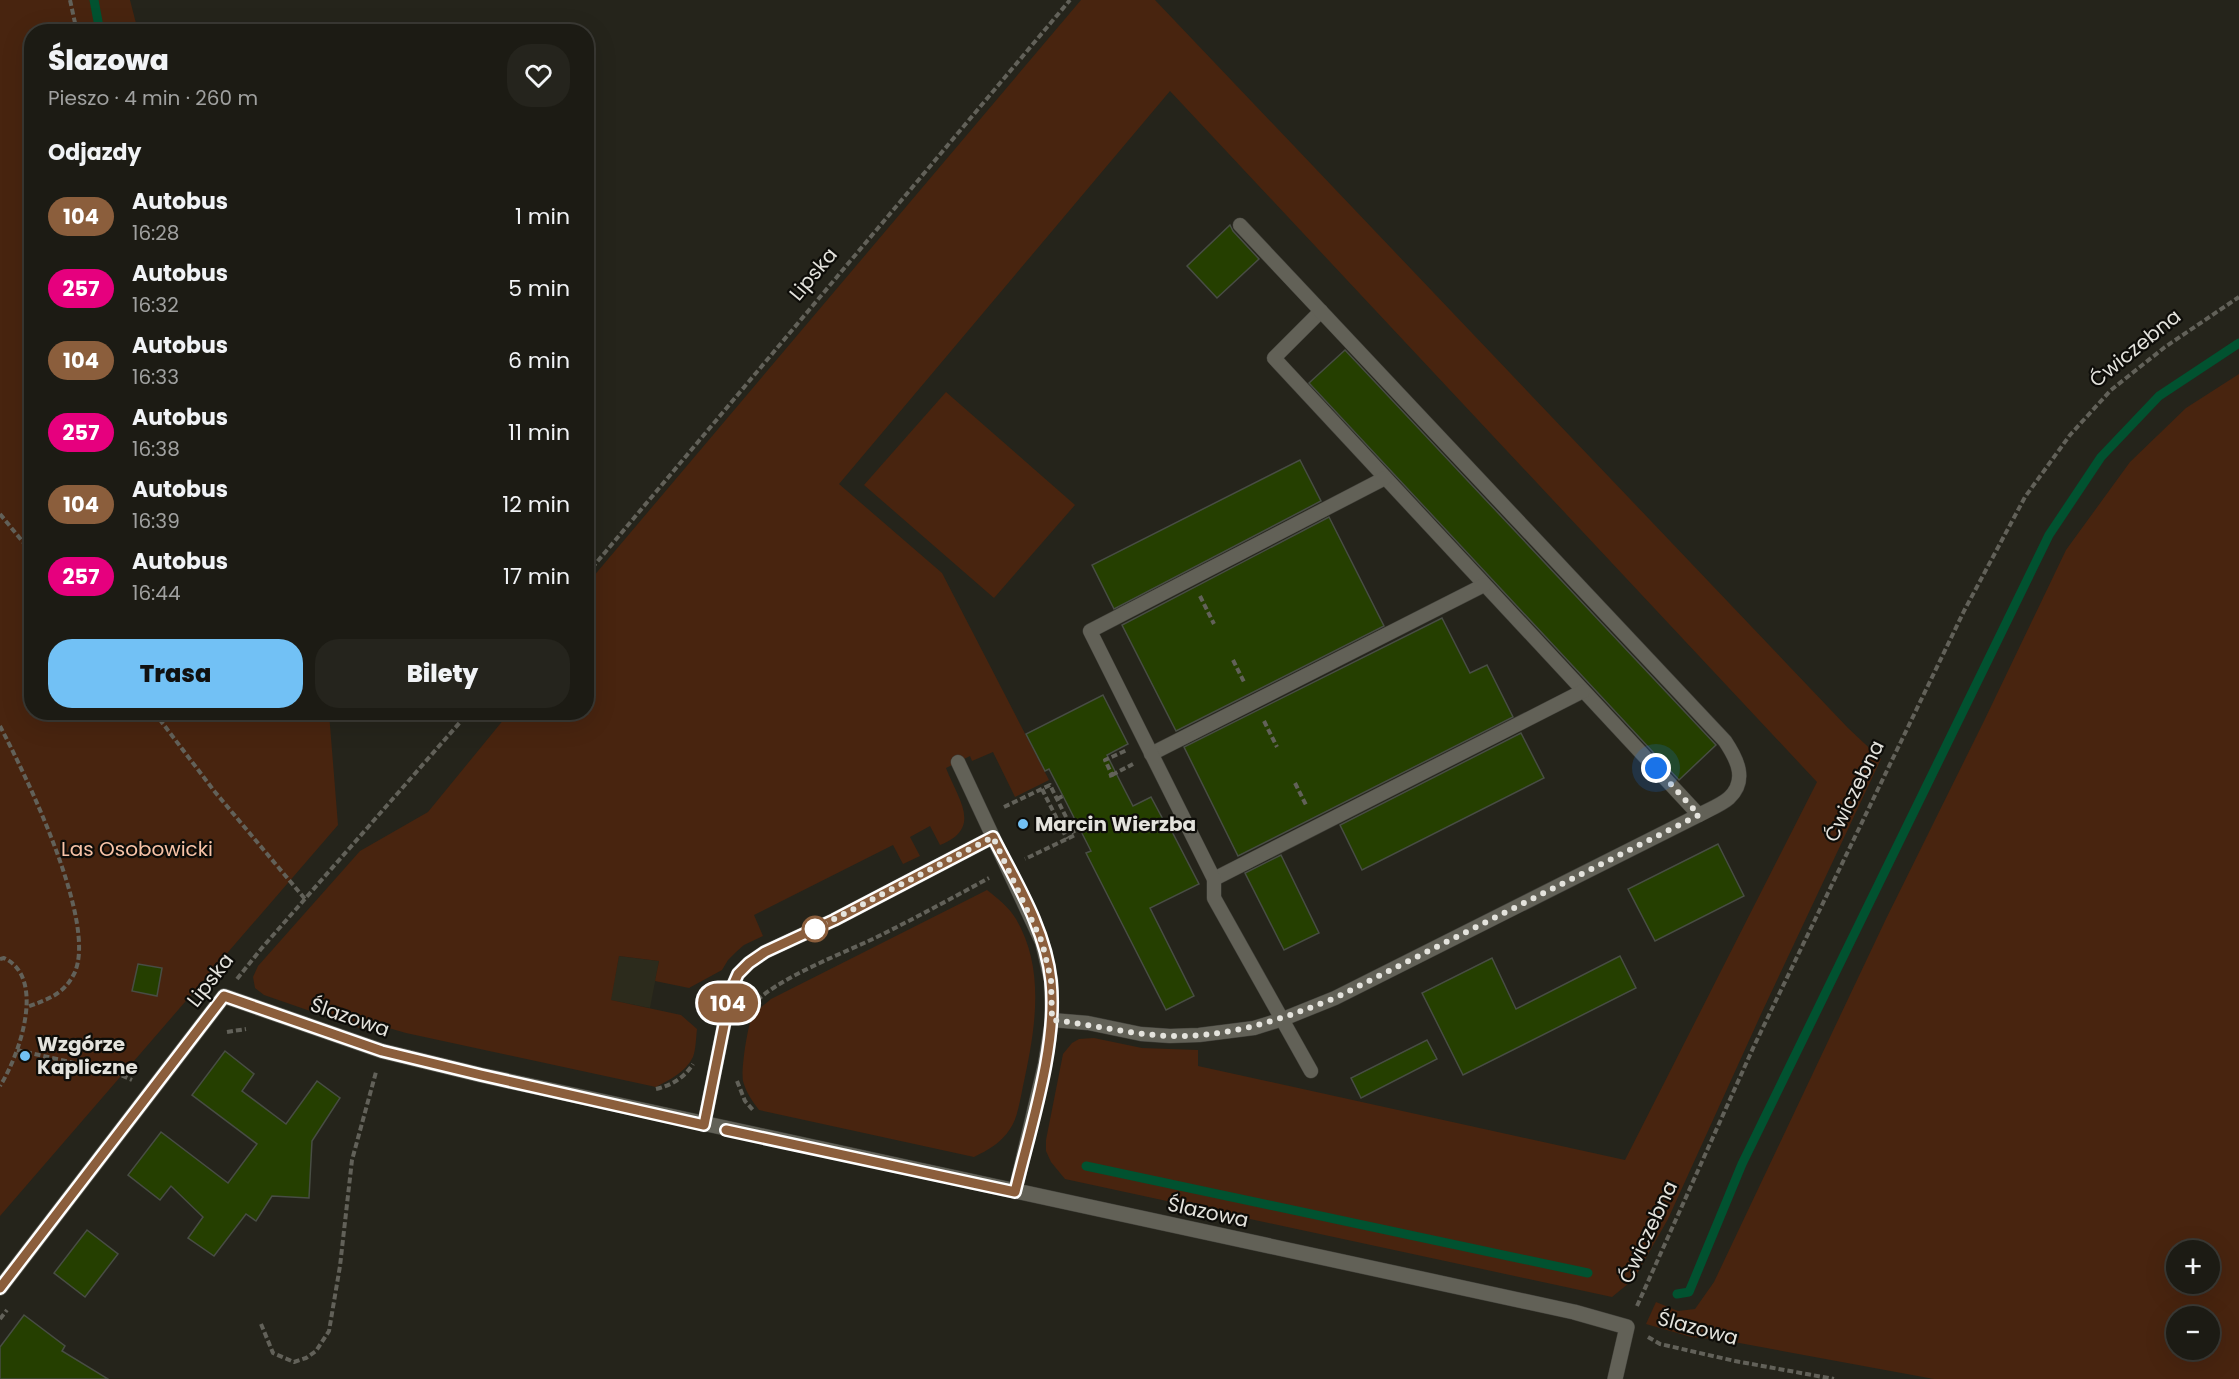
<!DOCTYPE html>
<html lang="pl">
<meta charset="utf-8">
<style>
:root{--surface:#1c1b14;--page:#25241d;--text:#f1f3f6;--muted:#a0a1a0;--line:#3a3934;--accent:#72c1f5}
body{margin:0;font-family:Poppins,sans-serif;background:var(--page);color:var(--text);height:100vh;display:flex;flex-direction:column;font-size:22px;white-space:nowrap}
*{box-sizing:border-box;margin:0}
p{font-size:20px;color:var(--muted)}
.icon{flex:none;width:33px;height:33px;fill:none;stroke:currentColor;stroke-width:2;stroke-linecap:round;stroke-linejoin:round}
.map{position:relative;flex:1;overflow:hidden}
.sheet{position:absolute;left:24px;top:24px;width:570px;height:696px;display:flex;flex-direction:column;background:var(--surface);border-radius:24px;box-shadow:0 6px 24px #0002,0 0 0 2px var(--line)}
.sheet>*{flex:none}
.badge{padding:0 12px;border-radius:20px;font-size:21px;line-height:39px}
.tools{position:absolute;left:2166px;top:1240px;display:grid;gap:12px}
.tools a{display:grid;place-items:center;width:54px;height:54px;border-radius:50%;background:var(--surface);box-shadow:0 6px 24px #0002,0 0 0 2px var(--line);font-size:30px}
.you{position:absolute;width:30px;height:30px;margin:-15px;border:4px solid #fff;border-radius:50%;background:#1a73e8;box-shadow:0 0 0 9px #1a73e833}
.map>.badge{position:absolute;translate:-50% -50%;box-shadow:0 0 0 3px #fff}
h2{padding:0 24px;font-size:22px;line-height:54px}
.round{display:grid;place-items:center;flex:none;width:63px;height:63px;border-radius:24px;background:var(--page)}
.summary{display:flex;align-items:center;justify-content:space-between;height:102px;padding:0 24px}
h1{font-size:28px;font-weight:800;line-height:45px}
.action{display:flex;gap:12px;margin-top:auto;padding:12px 24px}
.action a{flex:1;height:69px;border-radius:24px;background:var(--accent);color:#111;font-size:24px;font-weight:800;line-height:69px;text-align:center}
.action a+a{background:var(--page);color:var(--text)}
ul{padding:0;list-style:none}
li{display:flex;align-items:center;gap:18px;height:72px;padding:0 24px}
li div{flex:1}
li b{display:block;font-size:22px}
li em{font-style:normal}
li .badge{min-width:66px;font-weight:700;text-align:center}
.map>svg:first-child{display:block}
</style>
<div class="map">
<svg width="2239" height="1379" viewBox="0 0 2239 1379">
<rect width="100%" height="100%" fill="#25241b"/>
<polygon fill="#2c2b1c" points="619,956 659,961 650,1008 610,1000"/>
<g fill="#48240f" fill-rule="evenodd">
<polygon points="0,0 130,0 138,31 32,32 32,712 329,713 338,825 0,1216"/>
<path d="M1081,0H1155L1848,728L1881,759L1762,1012L1668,1219L1634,1279L1612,1297L1065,1179L1051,1162L1046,1151V1140L1063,1054L1072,1043L1079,1039L1094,1038L1142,1048L1198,1050V1066L1625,1160L1817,782L1170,91L839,484L942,573L1049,780L1015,797L993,752L972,761L970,756L946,768C957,798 984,828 940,845L930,826L910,837L920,856L903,864L893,845L754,915L763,936L744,945L736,952L728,960L722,970L689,988L655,981L659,961L619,956L611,1000L681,1015L697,1029C696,1037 696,1049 693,1057C686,1072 669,1080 656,1087L406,1033L368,1022L365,1030L264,995L255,988L253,977L258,966L360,851L428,812L509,713L586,712L587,584Z"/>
<path d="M2239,374V1379H1934L1723,1340L1691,1337L1646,1324L1656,1302L1678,1311L1695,1309L1714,1282L1885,921L1984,721L2066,550L2130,462L2186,408ZM2176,1251H2210V1284H2176ZM2176,1317H2210V1350H2176Z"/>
<polygon points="946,392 1075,505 994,598 864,485"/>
<path d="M987,890C997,898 1009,907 1016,919C1046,970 1035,1031 1023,1086C1020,1100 1018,1117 1010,1129C1001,1143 988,1150 974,1157L759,1110C752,1101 746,1092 743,1081C741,1070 747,1030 751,1020C755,1011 764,1005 771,999Z"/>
</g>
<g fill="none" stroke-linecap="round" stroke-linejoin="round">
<g stroke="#015230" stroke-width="9">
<polyline points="94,0 100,32"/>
<polyline points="1086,1166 1588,1273"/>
<polyline points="1677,1294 1689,1292 1742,1164 2049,535 2101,457 2159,396 2239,343"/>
</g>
</g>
<g fill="#253f00" stroke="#484d44" stroke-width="1.5">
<polygon points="1230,225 1233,231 1259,259 1217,298 1187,266"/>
<polygon points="1345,350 1716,745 1679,780 1309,383"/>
<polygon points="1300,460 1321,501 1114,609 1092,565"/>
<polygon points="1329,517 1384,626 1176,731 1122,625"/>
<polygon points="1442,618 1470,673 1487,665 1513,717 1238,856 1184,747"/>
<polygon points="1103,695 1128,744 1107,755 1117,775 1133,806 1151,797 1165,823 1167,822 1199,884 1150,908 1194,996 1166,1010 1086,853 1091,851 1063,796 1049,769 1045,771 1026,734"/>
<polygon points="1521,733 1544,778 1362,870 1340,825"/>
<polygon points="1718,844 1744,896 1655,941 1628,889"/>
<polygon points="1281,855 1319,933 1284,950 1245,873"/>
<polygon points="1620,956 1636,988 1463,1075 1422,993 1492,958 1516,1009"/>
<polygon points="138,964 162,968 157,996 132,991"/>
<polygon points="1427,1040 1437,1059 1361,1098 1351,1078"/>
<polygon points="225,1051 254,1074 242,1091 286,1124 317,1081 340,1098 312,1141 309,1198 272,1196 256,1221 246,1214 214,1256 188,1238 203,1217 171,1186 160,1200 128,1175 161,1132 228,1183 257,1144 192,1095"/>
<polygon points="87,1230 118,1254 85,1297 54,1273"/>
<polygon points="24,1315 65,1346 62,1351 108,1379 0,1379 0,1347"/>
</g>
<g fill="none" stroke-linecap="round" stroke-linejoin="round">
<g stroke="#41403a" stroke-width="15">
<g id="lane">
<polyline points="1321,311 1274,358 1699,815"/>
<polyline points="1151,754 1484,585"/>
<polyline points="958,762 1042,942 1051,980 1052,1020 1045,1064 1015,1192"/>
<polyline points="1214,879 1583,691"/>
<path d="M1052,1020L1088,1023L1141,1034L1170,1036L1199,1035L1254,1028L1283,1019L1335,998L1699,815C1708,810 1721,805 1729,798C1748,780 1737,759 1725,741L1240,225"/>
<polyline points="1311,1071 1214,898 1214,879 1090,631 1385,478"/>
<polyline points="704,1125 731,990 738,974 749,963 765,952 834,920 993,837"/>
</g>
</g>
<g stroke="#41403a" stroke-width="16">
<polyline id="street" points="0,1288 224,996 382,1051 481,1075 1574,1312 1627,1327 1615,1379"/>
</g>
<g stroke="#626159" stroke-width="4" stroke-dasharray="6 3" stroke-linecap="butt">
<polyline points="70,0 77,32"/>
<polyline points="0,514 32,553"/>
<polyline points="586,575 1070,0"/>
<polyline points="1200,596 1214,624"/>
<polyline points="1233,660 1244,682"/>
<polyline points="154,712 215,792 305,899"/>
<polyline points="1264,721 1277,747"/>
<path d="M0,726C25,774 99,924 74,974C63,995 48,999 27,1007"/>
<polyline points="1112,775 1133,764"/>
<polyline points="1109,776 1112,775 1105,760 1127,750"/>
<polyline points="1295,783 1307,807"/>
<polyline points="1042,789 1067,839"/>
<polyline points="1057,799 1063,796"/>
<polyline points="1004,807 1050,785 1075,835 1025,859"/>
<path d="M0,959L4,958C47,978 19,1056 0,1086"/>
<polyline points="237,979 261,949 469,712"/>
<path d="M751,1007C774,978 848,952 883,934C919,916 954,897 989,878"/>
<polyline points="227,1032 246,1029"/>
<polyline points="17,1050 114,1072 132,1080"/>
<polyline points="737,1081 745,1101 753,1110"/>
<path d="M656,1089C672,1085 684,1078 693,1064"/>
<polyline points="1637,1306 1754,1046 1964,611 2025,497 2070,435 2111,390 2165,347 2239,297"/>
<polyline points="0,1319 7,1310"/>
<polyline points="261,1324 273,1353 294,1362 306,1358 316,1351 329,1331 340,1266 352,1160 376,1072"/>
<polyline points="1648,1337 1660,1344 1735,1361 1834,1379"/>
</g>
<use href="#lane" stroke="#626157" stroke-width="14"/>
<use href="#street" stroke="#626157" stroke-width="15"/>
</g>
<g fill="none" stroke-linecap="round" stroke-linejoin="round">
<g stroke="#fff" stroke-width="14">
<path id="line" d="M0,1288L224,996L382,1051L481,1075L704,1125L731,990L738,974L749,963L765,952L834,920L993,837C1016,882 1046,930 1051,981C1058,1045 1030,1129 1015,1192L726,1130"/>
</g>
<use href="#line" stroke="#8b5e3c" stroke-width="9"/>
<path stroke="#e4e3dd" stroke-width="6" stroke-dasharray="0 10.8" d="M815,929L993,837L1042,942L1051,980L1052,1020C1091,1024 1132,1035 1171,1036C1232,1037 1280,1020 1335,998L1699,815L1656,768"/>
</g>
<g fill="#72c1f5" stroke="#0e0d09" stroke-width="2">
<circle cx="1023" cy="824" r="6"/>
<circle cx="25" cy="1056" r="6"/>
</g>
<circle fill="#fff" stroke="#8b5e3c" stroke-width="3" cx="815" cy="929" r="12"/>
<g text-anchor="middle" stroke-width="4.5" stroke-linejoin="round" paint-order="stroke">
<g font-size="20" fill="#e4e3dd" stroke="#0e0d09">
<text transform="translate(813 274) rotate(-50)" y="7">Lipska</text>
<text transform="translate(2135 348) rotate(-39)" y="7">Ćwiczebna</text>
<text transform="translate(1854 791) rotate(-64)" y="7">Ćwiczebna</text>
<text transform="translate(210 980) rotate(-52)" y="7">Lipska</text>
<text transform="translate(350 1017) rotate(19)" y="7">Ślazowa</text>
<text transform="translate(1208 1212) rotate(12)" y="7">Ślazowa</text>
<text transform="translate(1648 1232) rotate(-65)" y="7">Ćwiczebna</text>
<text transform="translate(1698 1328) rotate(15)" y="7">Ślazowa</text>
</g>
<g font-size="20" font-weight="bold" fill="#e4e3dd" stroke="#0e0d09" text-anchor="start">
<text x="1035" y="831">Marcin Wierzba</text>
<text x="37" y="1051">Wzgórze<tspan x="37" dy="23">Kapliczne</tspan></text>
</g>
<g font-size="20" fill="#f8c3a7" stroke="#0e0d09">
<text x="137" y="856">Las Osobowicki</text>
</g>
</g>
</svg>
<div class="tools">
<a>+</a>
<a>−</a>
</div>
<div class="you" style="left:1656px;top:768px"></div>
<b class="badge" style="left:728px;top:1003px;background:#8b5e3c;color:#fff">104</b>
<section class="sheet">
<div class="summary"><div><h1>Ślazowa</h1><p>Pieszo · 4 min · 260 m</p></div><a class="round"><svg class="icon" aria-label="heart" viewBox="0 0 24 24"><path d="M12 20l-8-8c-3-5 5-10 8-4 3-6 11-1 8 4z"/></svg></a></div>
<h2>Odjazdy</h2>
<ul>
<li><span class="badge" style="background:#8b5e3c;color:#fff">104</span><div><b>Autobus</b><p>16:28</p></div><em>1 min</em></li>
<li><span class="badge" style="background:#e6007e;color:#fff">257</span><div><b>Autobus</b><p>16:32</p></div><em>5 min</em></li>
<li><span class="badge" style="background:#8b5e3c;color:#fff">104</span><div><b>Autobus</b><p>16:33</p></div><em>6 min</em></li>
<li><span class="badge" style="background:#e6007e;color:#fff">257</span><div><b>Autobus</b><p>16:38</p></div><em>11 min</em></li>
<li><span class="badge" style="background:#8b5e3c;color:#fff">104</span><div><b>Autobus</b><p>16:39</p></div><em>12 min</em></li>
<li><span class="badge" style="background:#e6007e;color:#fff">257</span><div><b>Autobus</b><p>16:44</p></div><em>17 min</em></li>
</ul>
<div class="action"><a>Trasa</a><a>Bilety</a></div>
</section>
</div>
